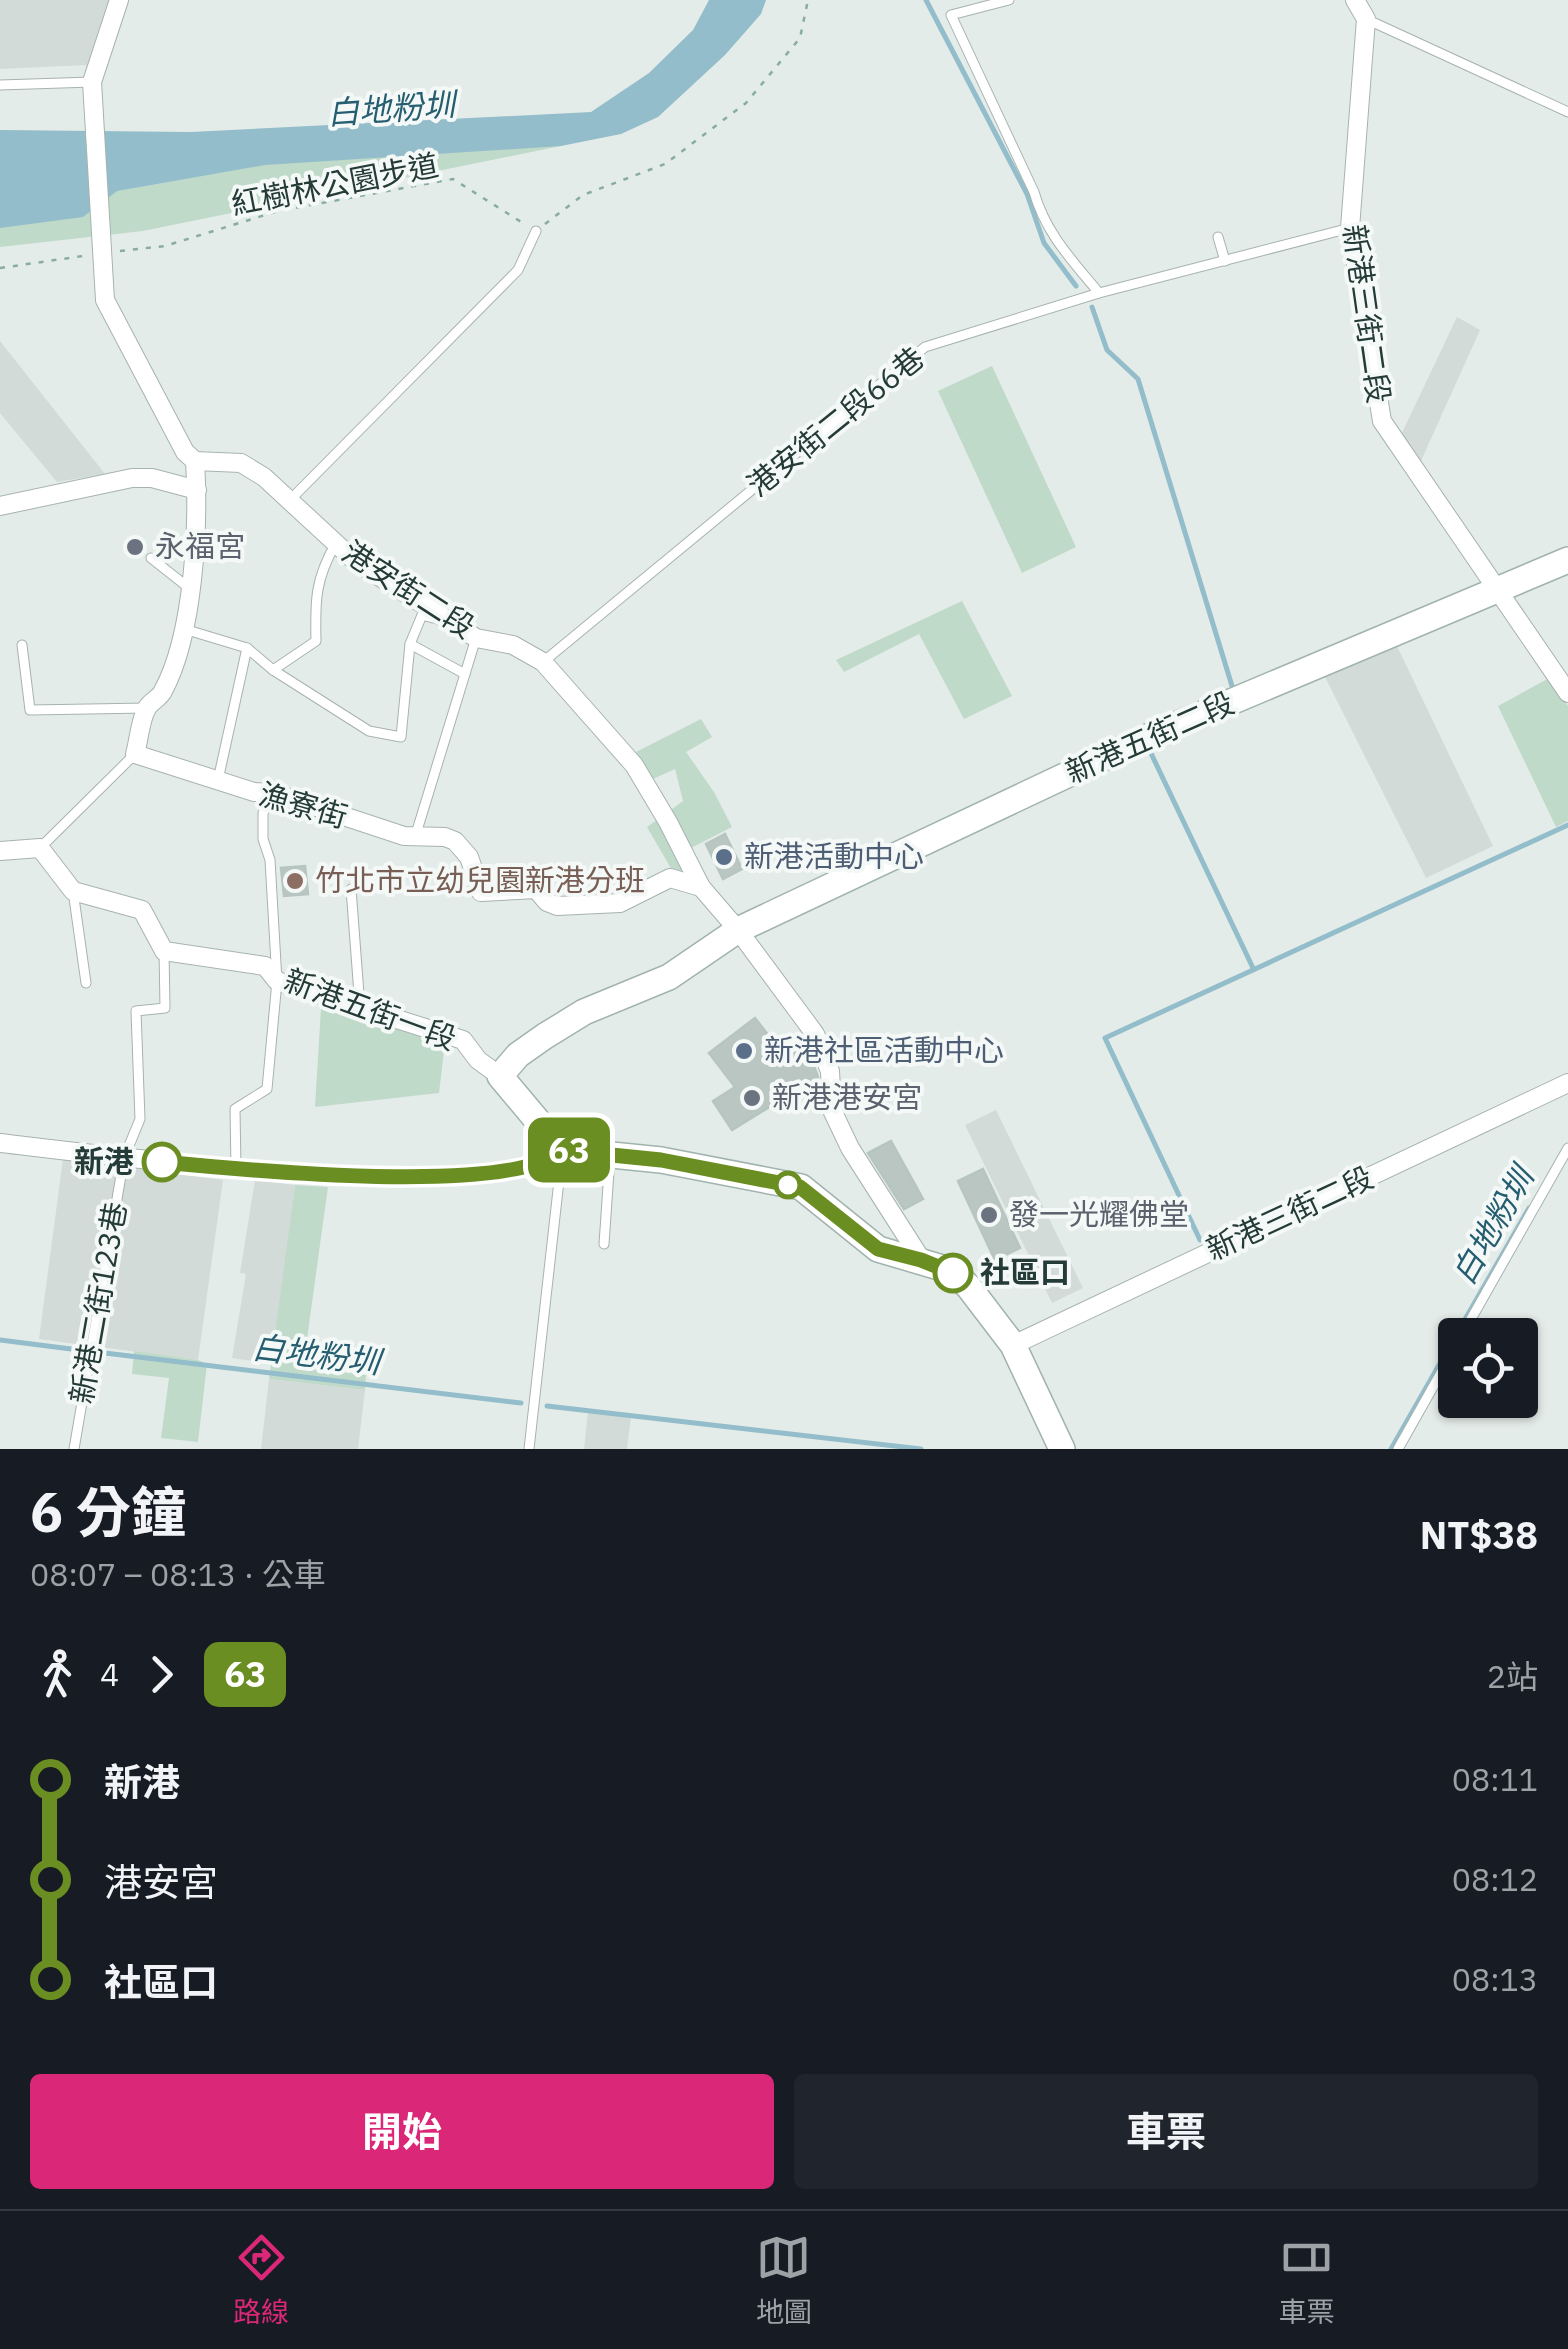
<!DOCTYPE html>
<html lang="zh-TW">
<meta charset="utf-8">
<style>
:root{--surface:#171b24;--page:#20242c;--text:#f1f3f6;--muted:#9ea1a6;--line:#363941;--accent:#db2777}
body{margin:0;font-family:"IBM Plex Sans","Noto Sans TC",sans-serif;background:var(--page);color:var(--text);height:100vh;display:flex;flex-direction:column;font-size:38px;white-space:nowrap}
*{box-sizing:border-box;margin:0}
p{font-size:32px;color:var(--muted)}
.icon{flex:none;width:55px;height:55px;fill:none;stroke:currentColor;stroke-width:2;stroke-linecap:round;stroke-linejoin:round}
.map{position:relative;height:1449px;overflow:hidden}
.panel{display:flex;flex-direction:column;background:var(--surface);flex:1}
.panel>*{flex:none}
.badge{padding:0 20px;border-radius:15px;font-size:35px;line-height:65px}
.fabs{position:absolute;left:1438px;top:1318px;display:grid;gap:20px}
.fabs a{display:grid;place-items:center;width:100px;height:100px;border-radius:10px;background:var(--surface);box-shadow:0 2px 8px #0004;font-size:50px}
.map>.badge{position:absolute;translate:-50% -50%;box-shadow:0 0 0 5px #fff}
.legs{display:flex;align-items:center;gap:15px;height:110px;padding:0 30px;font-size:32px}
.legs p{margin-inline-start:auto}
.head{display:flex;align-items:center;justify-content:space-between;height:170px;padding:0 30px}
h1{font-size:55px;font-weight:700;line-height:75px}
.cta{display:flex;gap:20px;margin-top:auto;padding:20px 30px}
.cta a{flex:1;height:115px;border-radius:10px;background:var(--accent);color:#fff;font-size:40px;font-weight:700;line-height:115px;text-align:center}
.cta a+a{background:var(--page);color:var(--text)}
ul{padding:0 30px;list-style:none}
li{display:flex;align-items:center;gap:35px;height:100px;font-size:38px}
li i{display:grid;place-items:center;width:15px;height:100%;margin:0 12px;background:currentColor}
li i::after{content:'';width:25px;height:25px;margin:-12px;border:8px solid;border-radius:50%;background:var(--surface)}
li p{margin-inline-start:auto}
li:first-child i{background:linear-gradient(#0000 50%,currentColor 0)}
li:last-child i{background:linear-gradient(currentColor 50%,#0000 0)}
.menu{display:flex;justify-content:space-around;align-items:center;height:140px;border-top:2px solid var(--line);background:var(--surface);font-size:28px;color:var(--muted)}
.menu a{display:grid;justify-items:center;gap:5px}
.menu .active{color:var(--accent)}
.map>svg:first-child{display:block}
</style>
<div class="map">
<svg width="1568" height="1449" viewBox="0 0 1568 1449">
<rect width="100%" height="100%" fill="#e4ece9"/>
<g fill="#d2dbd8">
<polygon points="0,0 109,0 87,65 0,69"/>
<polygon points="1457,317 1480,330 1420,463 1400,437"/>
<polygon points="0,341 105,474 57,482 0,413"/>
<polygon points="1395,642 1493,846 1426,878 1322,671"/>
<polygon points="996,1110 1083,1288 1052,1303 965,1125"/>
<polygon points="63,1159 223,1180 198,1360 39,1339"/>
<polygon points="255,1180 295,1185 273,1364 232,1358 246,1274 240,1273"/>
<polygon points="269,1379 365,1390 358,1449 261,1449"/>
<polygon points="588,1412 631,1417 627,1449 584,1449"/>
</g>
<g fill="#c0dac9">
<polygon points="258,146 561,146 143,231 0,247 0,169"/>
<polygon points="992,366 1076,547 1022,573 938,391"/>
<polygon points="962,601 1012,696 964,719 919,634 844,672 836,660"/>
<polygon points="1549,678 1568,706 1568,821 1556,827 1498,706"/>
<polygon points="701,719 712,737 686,752 714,792 732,827 683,852 700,887 683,889 647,827 683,801 675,769 653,779 634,753"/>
<polygon points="321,1008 445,1042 439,1093 315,1107"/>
<polygon points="295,1185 328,1187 303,1368 366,1375 365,1390 269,1379"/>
<polygon points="134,1351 198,1360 207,1364 198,1442 161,1438 169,1378 132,1374"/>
</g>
<polygon fill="#93bdca" points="709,0 766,0 761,14 725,55 658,117 621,134 561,146 265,165 117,191 83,217 0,228 0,130 191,132 591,112 649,73 693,30"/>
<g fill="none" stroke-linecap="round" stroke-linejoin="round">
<g stroke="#93bdca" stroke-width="5">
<polyline points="926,0 1027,194 1044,243 1076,286"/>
<polyline points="1092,307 1107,350 1138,379 1232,686"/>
<polyline points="1152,747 1149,749 1253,968"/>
<polyline points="1200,1240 1105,1038 1568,825"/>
<polyline points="1456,1335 1529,1208"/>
<polyline points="0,1340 79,1350"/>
<polyline points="105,1353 521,1403"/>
<polyline points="547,1406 921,1449"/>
<polyline points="1391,1449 1455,1337"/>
</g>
</g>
<g fill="#bac6c2" stroke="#b7c5c0" stroke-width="2.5">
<polygon points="725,834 742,869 723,879 706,844"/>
<polygon points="305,866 308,894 284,896 281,868"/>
<polygon points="755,1018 784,1055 805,1042 818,1077 732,1130 713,1101 735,1087 709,1053"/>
<polygon points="891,1141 923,1199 904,1209 868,1153"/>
<polygon points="983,1169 1020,1248 995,1260 958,1181"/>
</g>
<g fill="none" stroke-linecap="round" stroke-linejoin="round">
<g stroke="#a7b3b0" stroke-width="11">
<g id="lane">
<path d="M1009,0L951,15L1034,192C1046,234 1072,260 1099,293"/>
<polyline points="1366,19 1568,112"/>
<polyline points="0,85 92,82"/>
<polyline points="1218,237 1225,261"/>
<polyline points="289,501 518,270 536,231"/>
<polyline points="151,558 189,588"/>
<path d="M184,629L247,648L273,670L316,641C315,601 315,579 336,543"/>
<polyline points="410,644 465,674 415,837"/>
<polyline points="22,645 30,710 147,708"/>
<polyline points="543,662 925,347 1099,293 1350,228"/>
<polyline points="273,670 369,731 401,737 410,644 422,615 433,618"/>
<polyline points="465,674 476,638"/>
<polyline points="218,780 247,648"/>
<polyline points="40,848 135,754"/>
<polyline points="351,889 360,1007"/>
<polyline points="73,891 86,983"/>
<polyline points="236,1169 235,1109 267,1089 277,981 270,860 263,839 263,813 273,795"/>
<polyline points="604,1244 610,1157"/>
<polyline points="1462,1335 1568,1148"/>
<polyline points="74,1449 124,1158 140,1119 136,1011 165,1008 164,951"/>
<polyline points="529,1449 562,1154"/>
<polyline points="1398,1449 1455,1348"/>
</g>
</g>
<g stroke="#a7b3b0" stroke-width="20">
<g id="street">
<polyline points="119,0 92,82 105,300 185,452 195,461 241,463 264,477 355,561 476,638 513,645 543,662 634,765 668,822 701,887 738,930 815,1034 830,1071 832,1110 850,1148 921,1259"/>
<polyline points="1355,0 1366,19 1350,228 1382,421 1568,693"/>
<path d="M195,461C199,525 194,634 163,691C160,698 151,701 147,708C140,720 139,740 135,754L254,792L274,793L404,836L445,837L455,841L469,857L481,892L536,889L547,902L557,906L620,903L670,878L701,887"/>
<polyline points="0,506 132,478 152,478 197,490"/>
<polyline points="0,851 40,848 73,891 142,910 164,951 265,966 277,981 463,1040 478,1060 500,1076"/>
<path d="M0,1143C96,1154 501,1209 562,1150"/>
<polyline points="1013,1345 1568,1083"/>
</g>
</g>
<g stroke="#a1b3ae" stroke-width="28">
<polyline id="secondary" points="1062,1449 1013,1345 968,1286 949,1270 878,1249 801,1187 661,1160 562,1150 500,1076 518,1055 545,1036 584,1012 669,977 738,930 1143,739 1568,560"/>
</g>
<g stroke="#88aca4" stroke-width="2.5" stroke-dasharray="5 8" stroke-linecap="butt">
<polyline points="545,224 583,195 665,164 746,103 800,38 808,0"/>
<polyline points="120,251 165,246 278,211 453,179 526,225"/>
<polyline points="0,268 83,256"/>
</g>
<use href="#lane" stroke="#fff" stroke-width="9"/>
<use href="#street" stroke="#fff" stroke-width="18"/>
<use href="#secondary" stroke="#fff" stroke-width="25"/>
</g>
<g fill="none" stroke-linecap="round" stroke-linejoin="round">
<g stroke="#fff" stroke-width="22">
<path id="line-1" d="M162,1162C235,1169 513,1197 562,1150L661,1160L800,1187L878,1249L921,1260L953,1273"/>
</g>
<use href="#line-1" stroke="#6b8e23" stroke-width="15"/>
</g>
<g fill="#6b7280" stroke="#f4f9f7" stroke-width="4">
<circle cx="135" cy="547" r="10"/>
<circle cx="752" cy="1098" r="10"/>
<circle cx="989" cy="1215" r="10"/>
</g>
<g fill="#5c6f8a" stroke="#f4f9f7" stroke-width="4">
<circle cx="724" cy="857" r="10"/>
<circle cx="744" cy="1051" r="10"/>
</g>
<circle fill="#8d6e63" stroke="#f4f9f7" stroke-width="4" cx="295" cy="881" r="10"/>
<g fill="#fff" stroke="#6b8e23" stroke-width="5">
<circle cx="162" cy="1162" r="18"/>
<circle cx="788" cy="1185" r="12"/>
<circle cx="953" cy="1273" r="18"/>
</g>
<g text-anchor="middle" stroke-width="8" stroke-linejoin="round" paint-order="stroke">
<g font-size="30" fill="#253b37" stroke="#f4f9f7">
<text transform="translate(335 185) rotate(-11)" y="10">紅樹林公園步道</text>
<text transform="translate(1366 314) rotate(82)" y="10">新港三街二段</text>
<text transform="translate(836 422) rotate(-39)" y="10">港安街二段66巷</text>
<text transform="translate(408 590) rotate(33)" y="10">港安街二段</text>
<text transform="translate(1150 738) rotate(-24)" y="10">新港五街二段</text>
<text transform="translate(303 806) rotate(16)" y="10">漁寮街</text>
<text transform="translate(370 1010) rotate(20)" y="10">新港五街一段</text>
<text transform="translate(1290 1214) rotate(-25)" y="10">新港三街二段</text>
<text transform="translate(99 1303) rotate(-80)" y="10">新港二街123巷</text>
</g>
<g font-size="30" fill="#5b616d" stroke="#f4f9f7" text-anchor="start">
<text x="155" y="557">永福宮</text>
<text x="772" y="1108">新港港安宮</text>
<text x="1009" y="1225">發一光耀佛堂</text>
</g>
<g font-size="30" fill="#4e5e75" stroke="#f4f9f7" text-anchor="start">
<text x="744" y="867">新港活動中心</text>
<text x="764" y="1061">新港社區活動中心</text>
</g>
<g font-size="30" fill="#785e54" stroke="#f4f9f7" text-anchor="start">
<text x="315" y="891">竹北市立幼兒園新港分班</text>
</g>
<g font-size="30" font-weight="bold" fill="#253b37" stroke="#f4f9f7" text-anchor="end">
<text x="134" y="1172">新港</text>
<text x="980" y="1283" text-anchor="start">社區口</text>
</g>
<g font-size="32" font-style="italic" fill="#265e71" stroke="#f4f9f7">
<text transform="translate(391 109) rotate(-4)" y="11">白地粉圳</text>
<text transform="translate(1493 1226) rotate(-60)" y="11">白地粉圳</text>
<text transform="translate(316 1355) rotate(7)" y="11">白地粉圳</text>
</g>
</g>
</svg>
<div class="fabs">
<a><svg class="icon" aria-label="locate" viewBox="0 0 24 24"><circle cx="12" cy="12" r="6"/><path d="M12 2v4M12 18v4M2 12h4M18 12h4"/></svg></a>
</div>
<b class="badge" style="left:569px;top:1150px;background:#6b8e23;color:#fff">63</b>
</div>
<section class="panel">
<div class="head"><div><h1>6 分鐘</h1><p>08:07 – 08:13 · 公車</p></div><b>NT$38</b></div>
<div class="legs"><svg class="icon" aria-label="walk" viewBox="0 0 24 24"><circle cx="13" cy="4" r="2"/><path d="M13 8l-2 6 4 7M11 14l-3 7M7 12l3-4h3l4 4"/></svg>4<svg class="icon" aria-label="forward" viewBox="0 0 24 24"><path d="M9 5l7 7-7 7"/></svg><b class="badge" style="background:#6b8e23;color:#fff">63</b><p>2站</p></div>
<ul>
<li><i style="color:#6b8e23"></i><b>新港</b><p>08:11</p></li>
<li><i style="color:#6b8e23"></i><span>港安宮</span><p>08:12</p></li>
<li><i style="color:#6b8e23"></i><b>社區口</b><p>08:13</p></li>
</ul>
<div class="cta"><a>開始</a><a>車票</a></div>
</section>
<nav class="menu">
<a class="active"><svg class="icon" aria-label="directions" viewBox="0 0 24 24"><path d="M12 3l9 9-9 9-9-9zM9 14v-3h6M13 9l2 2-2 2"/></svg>路線</a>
<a><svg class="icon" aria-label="map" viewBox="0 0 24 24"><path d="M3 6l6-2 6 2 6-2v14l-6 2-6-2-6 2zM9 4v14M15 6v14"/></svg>地圖</a>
<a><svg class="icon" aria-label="tickets" viewBox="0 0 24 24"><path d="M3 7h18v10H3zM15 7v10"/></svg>車票</a>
</nav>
